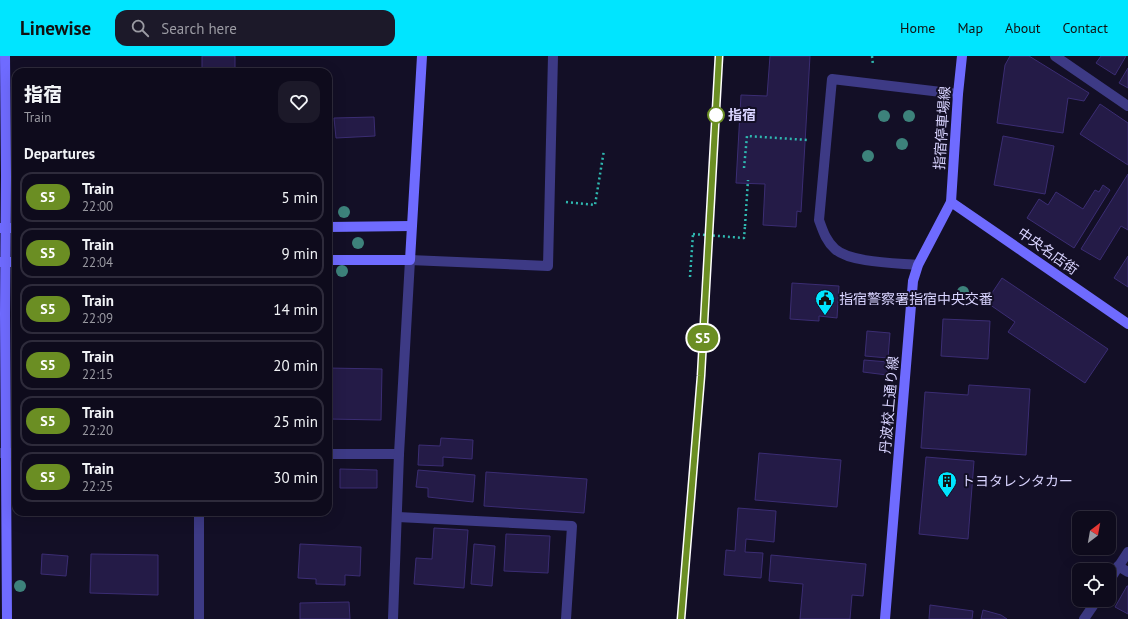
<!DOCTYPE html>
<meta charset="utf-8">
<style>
:root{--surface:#0e0b1c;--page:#1c1929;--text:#f1f3f6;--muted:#9b9ba3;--line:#2e2b3b;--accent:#00e5ff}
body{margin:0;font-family:"PT Sans","Noto Sans JP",sans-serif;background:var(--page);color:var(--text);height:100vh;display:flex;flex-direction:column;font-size:15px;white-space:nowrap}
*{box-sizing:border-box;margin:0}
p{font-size:13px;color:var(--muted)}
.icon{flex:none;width:22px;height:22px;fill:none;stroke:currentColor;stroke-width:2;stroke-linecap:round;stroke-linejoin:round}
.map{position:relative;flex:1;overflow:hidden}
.panel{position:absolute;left:12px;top:12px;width:320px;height:448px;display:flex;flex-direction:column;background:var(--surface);border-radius:12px;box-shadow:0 4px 16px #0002,0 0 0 1px var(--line)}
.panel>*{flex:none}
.badge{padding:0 8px;border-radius:13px;font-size:14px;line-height:26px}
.needle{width:26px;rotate:31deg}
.fabs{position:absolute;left:1072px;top:455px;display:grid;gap:8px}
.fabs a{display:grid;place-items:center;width:44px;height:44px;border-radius:8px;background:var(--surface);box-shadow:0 4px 16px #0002,0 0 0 1px var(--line);font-size:20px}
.map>.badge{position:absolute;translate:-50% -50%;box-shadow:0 0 0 2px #fff}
h2{padding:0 12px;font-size:15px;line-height:36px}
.round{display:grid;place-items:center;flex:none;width:42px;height:42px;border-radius:12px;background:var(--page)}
.summary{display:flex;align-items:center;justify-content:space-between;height:68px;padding:0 12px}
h1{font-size:19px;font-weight:800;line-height:30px}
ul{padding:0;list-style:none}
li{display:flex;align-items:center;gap:12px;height:50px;margin:0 8px 6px;padding:0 4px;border:2px solid var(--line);border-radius:12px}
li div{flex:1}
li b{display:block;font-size:15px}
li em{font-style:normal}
li .badge{min-width:44px;font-weight:700;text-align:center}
header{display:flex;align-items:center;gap:24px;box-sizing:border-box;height:56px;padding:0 20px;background:var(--accent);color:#111}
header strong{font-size:19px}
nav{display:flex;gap:22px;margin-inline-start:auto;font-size:14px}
.search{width:280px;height:36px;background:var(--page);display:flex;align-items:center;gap:10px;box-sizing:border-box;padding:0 14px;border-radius:12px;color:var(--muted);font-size:15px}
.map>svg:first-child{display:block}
</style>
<header>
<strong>Linewise</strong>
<div class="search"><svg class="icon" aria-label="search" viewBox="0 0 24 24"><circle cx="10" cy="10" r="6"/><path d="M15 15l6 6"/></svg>Search here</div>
<nav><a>Home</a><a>Map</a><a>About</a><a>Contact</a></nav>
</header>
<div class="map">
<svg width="1128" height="563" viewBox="0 0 1128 563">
<rect width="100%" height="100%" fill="#130f26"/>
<g fill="#241b47" stroke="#3b2d73">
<rect x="202" y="0" width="33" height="16"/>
<polygon points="770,0 810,0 801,156 797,155 796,171 763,169 765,128 736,127 741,39 767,40"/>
<polygon points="1010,0 1029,0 1089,37 1084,45 1068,42 1063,77 997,67 1005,9"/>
<polygon points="1101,0 1126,0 1115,19 1096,7"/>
<polygon points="1128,12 1128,32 1119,27"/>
<polygon points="1100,48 1128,67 1128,109 1080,78"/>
<polygon points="374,61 375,80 336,82 334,62"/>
<polygon points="1003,80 1054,90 1045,138 994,129"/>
<polygon points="1128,118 1128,174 1121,170 1100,204 1081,193"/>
<polygon points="1103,129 1110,134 1074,192 1027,162 1039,143 1048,149 1056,136 1083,153 1095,134 1099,136"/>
<polygon points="1128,200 1128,231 1114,222"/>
<polygon points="1002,222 1108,293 1085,327 1008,276 1015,266 986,246"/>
<polygon points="792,227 839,230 837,262 819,260 819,265 790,263"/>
<polygon points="943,263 990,265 988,303 941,300"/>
<polygon points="867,275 890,277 888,302 865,300"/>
<polygon points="864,304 888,306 887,319 863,316"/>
<polygon points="328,312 382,313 381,364 328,363"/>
<polygon points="969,329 1030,333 1026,399 921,392 925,336 968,339"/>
<polygon points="441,382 473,384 472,403 443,401 443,410 418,409 419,389 440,390"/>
<polygon points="759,397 841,404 837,451 755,444"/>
<polygon points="926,401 974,405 968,483 919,478"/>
<polygon points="340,413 377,414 377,432 340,432"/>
<polygon points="418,414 475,419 473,446 428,441 428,432 416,431"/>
<polygon points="486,416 587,423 584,457 484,450"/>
<polygon points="738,452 776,455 774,486 746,483 745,496 763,497 761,522 724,519 726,494 735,495"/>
<polygon points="142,456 182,456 182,458 142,460"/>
<polygon points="434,472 468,474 464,532 414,528 416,502 432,503"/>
<polygon points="506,478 550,480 548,517 504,515"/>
<polygon points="300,488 361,491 360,520 345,519 345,529 316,528 316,523 298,522"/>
<polygon points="474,488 495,490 492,530 471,528"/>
<polygon points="42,498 68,500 66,520 41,518"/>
<polygon points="91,498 158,499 158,539 90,537"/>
<polygon points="771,499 866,508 863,540 852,539 850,563 800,563 803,528 769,525"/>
<polygon points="1127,530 1128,530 1128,558 1115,551"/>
<polygon points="349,546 350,563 300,563 300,547"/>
<polygon points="930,549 973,555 972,563 929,563"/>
<polygon points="983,554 1001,559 1007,563 981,563"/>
</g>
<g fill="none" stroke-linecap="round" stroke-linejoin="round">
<g stroke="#2fb8b0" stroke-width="2.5" stroke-dasharray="2 3" stroke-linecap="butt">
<polyline points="872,0 873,9"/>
<polyline points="744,112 747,80 808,84"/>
<polyline points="566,146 595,149 604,94"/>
<polyline points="745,170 748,124"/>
<polyline points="690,221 693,178"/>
</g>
<path stroke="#3d3a85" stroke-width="10" d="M918,209C898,207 850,207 835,193C826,185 823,175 819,164L832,23L958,38"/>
<g stroke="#3d3a85" stroke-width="10">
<polyline points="1055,0 1128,50"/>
<polyline points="0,397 16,397"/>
<polyline points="328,398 399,398"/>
<polyline points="199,456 199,563"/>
<polyline points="398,461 572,470 566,563"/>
<polyline points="1118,510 1128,516"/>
<polyline points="1109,525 1128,496"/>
<polyline points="393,563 399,398 410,204 548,210 553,0"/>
<polyline points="1084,563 1097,544"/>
</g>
<g stroke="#6f6bff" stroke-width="10">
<polyline points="5,0 6,120 5,258 7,563"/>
<polyline points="951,146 1128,268"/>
<polyline points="328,171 411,170"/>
<polyline points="0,172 16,172"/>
<polyline points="328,204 410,204 422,0"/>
<polyline points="0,206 16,206"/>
<polyline points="885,563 913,225 918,209 951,146 958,38 962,0"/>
</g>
<polyline stroke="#00e5ff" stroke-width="3" stroke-dasharray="6 5" stroke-linecap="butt" points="681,563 701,320 719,0"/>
<polyline stroke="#2fb8b0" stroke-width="2.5" stroke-dasharray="2 3" stroke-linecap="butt" points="693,178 744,182 745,170"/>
</g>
<g fill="#3d827b">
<circle cx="884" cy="60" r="6"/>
<circle cx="909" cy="60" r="6"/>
<circle cx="902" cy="88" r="6"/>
<circle cx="868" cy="100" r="6"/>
<circle cx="344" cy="156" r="6"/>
<circle cx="358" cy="187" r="6"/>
<circle cx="342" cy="215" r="6"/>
<circle cx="963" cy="236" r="6"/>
<circle cx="20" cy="530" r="6"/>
</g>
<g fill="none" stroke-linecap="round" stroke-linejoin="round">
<g stroke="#fff" stroke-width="9">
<polyline id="line" points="681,563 701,320 719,0"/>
</g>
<use href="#line" stroke="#6b8e23" stroke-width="6"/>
</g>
<defs>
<g id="civic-pin" transform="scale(1)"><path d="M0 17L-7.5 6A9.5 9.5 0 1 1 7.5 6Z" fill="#00e5ff" stroke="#130f26"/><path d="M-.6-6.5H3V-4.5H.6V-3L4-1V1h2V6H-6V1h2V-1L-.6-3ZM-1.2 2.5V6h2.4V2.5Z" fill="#111"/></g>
<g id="building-pin" transform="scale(1)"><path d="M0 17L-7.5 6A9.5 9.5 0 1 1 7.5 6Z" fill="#00e5ff" stroke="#130f26"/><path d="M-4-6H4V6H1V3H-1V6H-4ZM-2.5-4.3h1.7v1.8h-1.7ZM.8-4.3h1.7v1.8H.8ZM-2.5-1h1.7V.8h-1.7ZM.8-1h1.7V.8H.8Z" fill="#111"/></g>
</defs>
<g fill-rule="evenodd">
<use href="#civic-pin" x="825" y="243"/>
<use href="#building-pin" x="947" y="425"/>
</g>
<circle fill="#fff" stroke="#6b8e23" stroke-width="2" cx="716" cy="59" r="8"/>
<g text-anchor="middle" stroke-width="4" stroke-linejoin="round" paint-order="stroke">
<g font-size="14" font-weight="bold" fill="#d9d4ff" stroke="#130f26" text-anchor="start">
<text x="728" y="64">指宿</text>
</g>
<g font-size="14" fill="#d9d4ff" stroke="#130f26">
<text transform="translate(942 72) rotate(-86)" y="5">指宿停車場線</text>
<text transform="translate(1048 195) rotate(35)" y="5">中央名店街</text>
<text transform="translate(889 349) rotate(-85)" y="5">丹波校上通り線</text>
</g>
<g font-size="14" fill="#d9d4ff" stroke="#130f26" text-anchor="start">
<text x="839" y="248">指宿警察署指宿中央交番</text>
<text x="961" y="430">トヨタレンタカー</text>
</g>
</g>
</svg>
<div class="fabs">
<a><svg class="needle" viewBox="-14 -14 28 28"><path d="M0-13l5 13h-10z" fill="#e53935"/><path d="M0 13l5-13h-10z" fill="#9b9ba3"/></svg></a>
<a><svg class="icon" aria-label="locate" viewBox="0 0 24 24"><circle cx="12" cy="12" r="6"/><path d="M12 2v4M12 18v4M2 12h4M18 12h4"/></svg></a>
</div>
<b class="badge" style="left:703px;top:282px;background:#6b8e23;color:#fff">S5</b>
<section class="panel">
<div class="summary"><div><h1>指宿</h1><p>Train</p></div><a class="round"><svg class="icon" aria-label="heart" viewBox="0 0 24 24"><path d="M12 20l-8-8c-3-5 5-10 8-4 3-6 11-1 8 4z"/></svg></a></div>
<h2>Departures</h2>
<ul>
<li><span class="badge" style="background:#6b8e23;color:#fff">S5</span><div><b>Train</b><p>22:00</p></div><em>5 min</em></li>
<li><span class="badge" style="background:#6b8e23;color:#fff">S5</span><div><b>Train</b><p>22:04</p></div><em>9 min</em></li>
<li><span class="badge" style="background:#6b8e23;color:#fff">S5</span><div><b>Train</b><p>22:09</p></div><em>14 min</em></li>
<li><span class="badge" style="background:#6b8e23;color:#fff">S5</span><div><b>Train</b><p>22:15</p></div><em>20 min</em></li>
<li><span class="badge" style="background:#6b8e23;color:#fff">S5</span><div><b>Train</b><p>22:20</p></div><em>25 min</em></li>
<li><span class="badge" style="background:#6b8e23;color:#fff">S5</span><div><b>Train</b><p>22:25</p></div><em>30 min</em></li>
</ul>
</section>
</div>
